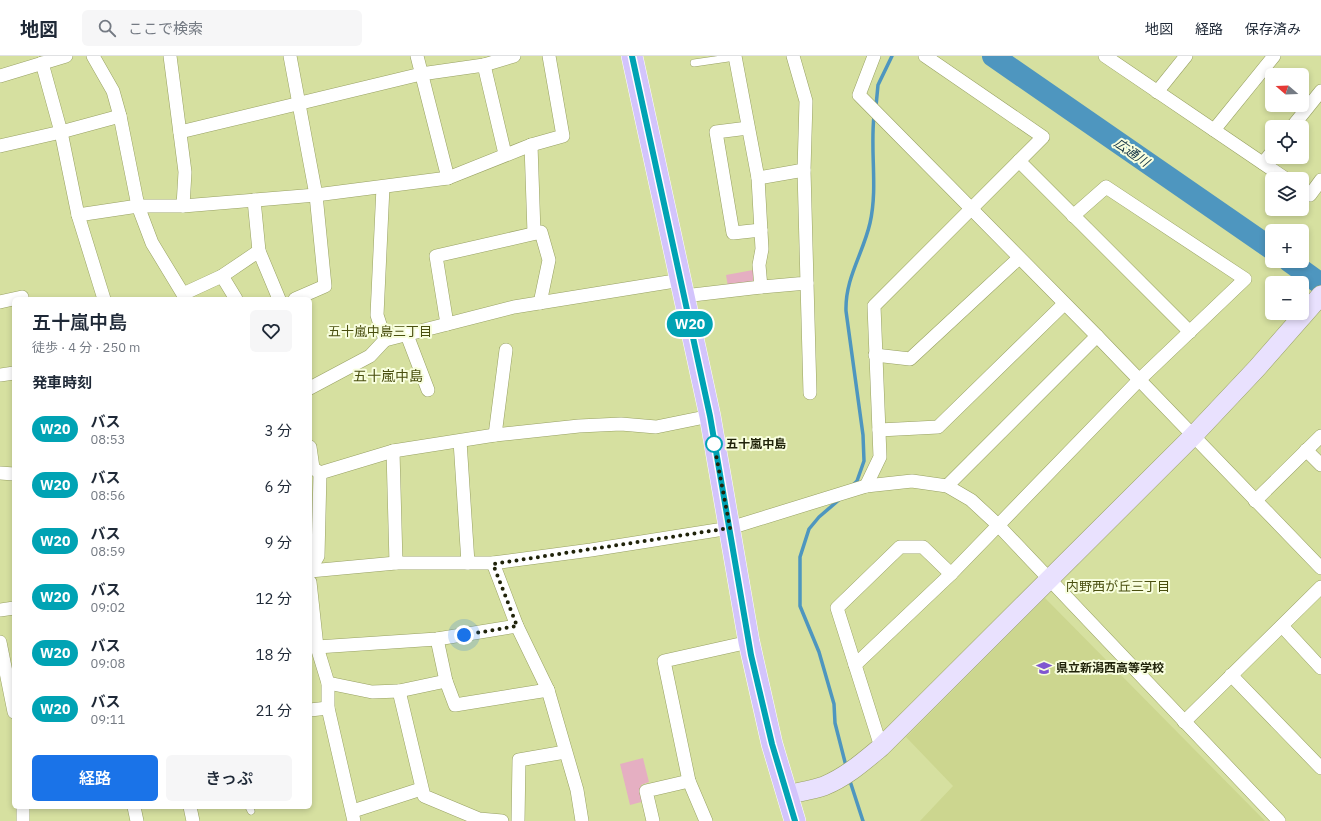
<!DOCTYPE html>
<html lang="ja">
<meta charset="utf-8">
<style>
:root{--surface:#fff;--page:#f6f6f7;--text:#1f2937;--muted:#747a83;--line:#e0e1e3;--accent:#1a73e8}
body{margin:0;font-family:"IBM Plex Sans","Noto Sans JP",sans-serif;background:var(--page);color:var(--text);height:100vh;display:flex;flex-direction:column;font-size:15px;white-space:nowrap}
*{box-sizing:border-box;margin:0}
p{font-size:13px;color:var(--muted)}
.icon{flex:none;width:22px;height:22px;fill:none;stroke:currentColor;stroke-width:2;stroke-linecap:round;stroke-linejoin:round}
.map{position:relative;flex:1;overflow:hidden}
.details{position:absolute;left:12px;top:241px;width:300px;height:512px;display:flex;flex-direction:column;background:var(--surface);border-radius:6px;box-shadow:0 2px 6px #0003}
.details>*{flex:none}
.badge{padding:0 8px;border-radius:13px;font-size:14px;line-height:26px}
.needle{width:26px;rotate:289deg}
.buttons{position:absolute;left:1265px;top:12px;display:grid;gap:8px}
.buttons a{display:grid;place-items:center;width:44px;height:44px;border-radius:6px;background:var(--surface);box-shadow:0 2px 6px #0003;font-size:20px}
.you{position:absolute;width:20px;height:20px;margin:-10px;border:3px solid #fff;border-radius:50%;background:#1a73e8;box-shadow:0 0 0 6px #1a73e833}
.map>.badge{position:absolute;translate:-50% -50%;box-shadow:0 0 0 2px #fff}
h2{padding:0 20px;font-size:15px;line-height:36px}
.round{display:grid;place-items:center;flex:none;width:42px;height:42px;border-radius:6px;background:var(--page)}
.summary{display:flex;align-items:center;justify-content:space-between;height:68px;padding:0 20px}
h1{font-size:19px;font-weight:600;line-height:30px}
.primary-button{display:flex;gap:8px;margin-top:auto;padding:8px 20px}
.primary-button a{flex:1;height:46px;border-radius:6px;background:var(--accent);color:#fff;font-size:16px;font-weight:600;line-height:46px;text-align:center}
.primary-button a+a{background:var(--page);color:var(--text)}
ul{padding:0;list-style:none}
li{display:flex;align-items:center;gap:12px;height:56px;padding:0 20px}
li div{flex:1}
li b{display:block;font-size:15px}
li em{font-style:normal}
li .badge{min-width:44px;font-weight:700;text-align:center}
header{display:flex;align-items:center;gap:24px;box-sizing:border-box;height:56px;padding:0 20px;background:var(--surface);border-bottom:1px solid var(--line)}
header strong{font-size:19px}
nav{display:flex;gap:22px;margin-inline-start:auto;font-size:14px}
.search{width:280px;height:36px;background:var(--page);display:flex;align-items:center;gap:10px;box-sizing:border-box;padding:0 14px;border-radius:6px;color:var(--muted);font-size:15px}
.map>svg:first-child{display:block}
</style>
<header>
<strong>地図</strong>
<div class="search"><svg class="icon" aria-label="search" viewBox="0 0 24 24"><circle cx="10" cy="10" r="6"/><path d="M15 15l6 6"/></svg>ここで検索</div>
<nav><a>地図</a><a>経路</a><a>保存済み</a></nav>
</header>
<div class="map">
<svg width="1321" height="765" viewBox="0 0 1321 765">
<rect width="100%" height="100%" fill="#d6e0a0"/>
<polygon fill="#ccd68f" points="1045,542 1265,765 920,765 953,730 906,681"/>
<g fill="#e5afc2">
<polygon points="753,214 753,226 728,231 726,219"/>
<polygon points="643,702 649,726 641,729 645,745 630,749 620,708"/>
</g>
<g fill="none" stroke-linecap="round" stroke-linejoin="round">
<g stroke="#4e96bf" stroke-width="3.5">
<polyline points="876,50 878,29 892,0"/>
<path d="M853,429L857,425L864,405L863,379L846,255C845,222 863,198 870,167C878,132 870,95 874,60"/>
<polyline points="840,443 819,461 809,473 800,501 800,550 819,596 834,648 835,667 846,710"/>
<polyline points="849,722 863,765"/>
</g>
<g stroke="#4e96bf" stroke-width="22">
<polyline points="993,0 1272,193"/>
<polyline points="1289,205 1321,228"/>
</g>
<g stroke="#98a163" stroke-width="8">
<g id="lane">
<polyline points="694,7 735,1"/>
<polyline points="249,751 251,755"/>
</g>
</g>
<g stroke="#98a163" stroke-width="14">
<g id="street">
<polyline points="170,0 185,116 183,150"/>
<polyline points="290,0 316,139 325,230 295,243"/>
<polyline points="417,0 448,122"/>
<polyline points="874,0 859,39 1097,280 1321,512"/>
<polyline points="1105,0 1286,123"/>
<polyline points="42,7 61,76 120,60 113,35 93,0"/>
<polyline points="484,9 514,0"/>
<polyline points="0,20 66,0"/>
<polyline points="1157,36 1186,0"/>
<polyline points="120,60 138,150 152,187 183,238 222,220 259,195 279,243"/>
<polyline points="1292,71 1321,35"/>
<polyline points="748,72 716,76 733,177 761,174"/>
<polyline points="1214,74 1274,0"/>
<polyline points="180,76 421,18 484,9 505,98"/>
<polyline points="531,89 534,177"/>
<polyline points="0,90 61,76 78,159 138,150 183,150 316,139 448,122 531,89 563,80 549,0"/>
<polyline points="1019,105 1190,276"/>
<polyline points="1263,107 1272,96"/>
<polyline points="758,122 804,114 806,45 793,0"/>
<polyline points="1302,134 1310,139 1321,124"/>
<polyline points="254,144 259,195"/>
<polyline points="78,159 104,243"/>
<polyline points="222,220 236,243"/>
<polyline points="807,227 810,337"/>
<polyline points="761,231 807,227 804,114"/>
<polyline points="684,240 761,231 759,209 762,193 758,122 735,0"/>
<polyline points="0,246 22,241"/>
<polyline points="447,268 436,200 541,176 549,204 540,247"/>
<polyline points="407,279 428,334"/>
<polyline points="385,284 514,251 681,224"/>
<polyline points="875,299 910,303 1019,202"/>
<polyline points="0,319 14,317"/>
<polyline points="310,332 370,300 385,284 377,259 383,131"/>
<polyline points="879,374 938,371 1064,248"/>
<polyline points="495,379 506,294"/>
<polyline points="460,385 468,507"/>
<polyline points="310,391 313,412 320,417"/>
<polyline points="1306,394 1321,409"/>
<polyline points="393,395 396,507"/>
<polyline points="0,417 14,418"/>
<polyline points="320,417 393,395 495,379 579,370 621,368 656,371 710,360"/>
<polyline points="866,430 880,401 874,250 1043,81 925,0"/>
<polyline points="947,430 1097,280"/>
<polyline points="1255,445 1321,380"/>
<polyline points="493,507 517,570 548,634 577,734 582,765"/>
<polyline points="310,514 318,500 320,417"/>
<polyline points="310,515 396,507 493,507 591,494 730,472 866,430 912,425 947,430 971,444 998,469 1279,765"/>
<polyline points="310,526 317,591 328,627 328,652 354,765"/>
<polyline points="0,554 14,552"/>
<polyline points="1282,570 1321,612"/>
<polyline points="437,583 446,625"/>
<polyline points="0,586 14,656"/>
<polyline points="317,591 437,583 517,570"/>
<polyline points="855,609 951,518 1138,325 1245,223 1106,131 1073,160"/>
<polyline points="1231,619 1321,712"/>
<polyline points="328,627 372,636 399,635 446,625 455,649 548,634"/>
<polyline points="399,635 424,740 479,763 502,765"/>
<polyline points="310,654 328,652"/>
<polyline points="1184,666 1321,531"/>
<polyline points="881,691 837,552 900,491 923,491 951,518"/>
<polyline points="689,725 664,605 749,586"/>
<polyline points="23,751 23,765"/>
<polyline points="134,751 137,765"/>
<polyline points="190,751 193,765"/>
<polyline points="353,755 421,733"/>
<polyline points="518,765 519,704 565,696"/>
<polyline points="653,765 646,735 689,725 706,765"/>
</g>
</g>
<g stroke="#98a163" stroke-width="20">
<path id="secondary" d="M787,739C799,736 812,734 824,730C846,721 863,706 881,691L1192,381L1257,312L1321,239"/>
</g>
<g stroke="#fff" stroke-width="22">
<polyline id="primary" points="632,0 710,360 749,586 772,688 795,765"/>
</g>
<use href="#lane" stroke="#fff" stroke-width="7"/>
<use href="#street" stroke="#fff" stroke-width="13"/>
<use href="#secondary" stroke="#e9e1fe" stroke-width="19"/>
<use href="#primary" stroke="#d3c4fc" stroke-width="21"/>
</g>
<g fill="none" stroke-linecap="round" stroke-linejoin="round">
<g stroke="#fff" stroke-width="9">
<polyline id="line" points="632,0 710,360 751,599 772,688 795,765"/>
</g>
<use href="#line" stroke="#00a3b4" stroke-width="6"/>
<polyline stroke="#20230a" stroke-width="4" stroke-dasharray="0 7.2" points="464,579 517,570 493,508 730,472 714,388"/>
</g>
<defs>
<g id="school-bare" transform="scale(1.2)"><path d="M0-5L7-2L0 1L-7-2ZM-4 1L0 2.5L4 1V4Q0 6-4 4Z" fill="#8057d0" stroke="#f8fede" stroke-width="2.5" paint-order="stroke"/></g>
</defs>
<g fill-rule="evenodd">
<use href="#school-bare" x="1044" y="612"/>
</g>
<circle fill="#fff" stroke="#00a3b4" stroke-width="2" cx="714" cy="388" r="8"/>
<g text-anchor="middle" stroke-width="4" stroke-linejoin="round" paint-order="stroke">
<g font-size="12" font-weight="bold" fill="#20230a" stroke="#f8fede" text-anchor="start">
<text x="726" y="392">五十嵐中島</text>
</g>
<g font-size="12" font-weight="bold" fill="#20230a" stroke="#f8fede" text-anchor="start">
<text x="1056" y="616">県立新潟西高等学校</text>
</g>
<g font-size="13" font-style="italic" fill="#133345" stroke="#f8fede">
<text transform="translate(1132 96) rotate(35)" y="5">広通川</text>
</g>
<g font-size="13" fill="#494f0f" stroke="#f8fede">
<text x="380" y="280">五十嵐中島三丁目</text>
<text x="1118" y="535">内野西が丘三丁目</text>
</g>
<g font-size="14" fill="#494f0f" stroke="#f8fede">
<text x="388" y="325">五十嵐中島</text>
</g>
</g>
</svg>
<div class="buttons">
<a><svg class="needle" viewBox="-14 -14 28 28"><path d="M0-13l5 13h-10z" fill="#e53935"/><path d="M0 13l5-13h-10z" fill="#747a83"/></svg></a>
<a><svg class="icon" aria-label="locate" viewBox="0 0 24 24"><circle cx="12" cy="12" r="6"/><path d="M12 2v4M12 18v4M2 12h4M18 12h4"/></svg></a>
<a><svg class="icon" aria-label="layers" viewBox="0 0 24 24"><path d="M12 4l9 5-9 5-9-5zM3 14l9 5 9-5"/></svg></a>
<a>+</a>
<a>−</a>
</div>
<div class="you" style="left:464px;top:579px"></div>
<b class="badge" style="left:690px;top:268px;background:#00a3b4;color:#fff">W20</b>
<section class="details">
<div class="summary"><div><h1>五十嵐中島</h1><p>徒歩 · 4 分 · 250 m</p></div><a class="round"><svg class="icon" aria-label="heart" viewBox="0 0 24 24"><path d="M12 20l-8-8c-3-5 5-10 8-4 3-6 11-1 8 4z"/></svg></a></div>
<h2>発車時刻</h2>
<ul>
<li><span class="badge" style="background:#00a3b4;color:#fff">W20</span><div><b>バス</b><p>08:53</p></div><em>3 分</em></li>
<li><span class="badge" style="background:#00a3b4;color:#fff">W20</span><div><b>バス</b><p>08:56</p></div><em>6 分</em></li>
<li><span class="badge" style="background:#00a3b4;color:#fff">W20</span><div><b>バス</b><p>08:59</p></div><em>9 分</em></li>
<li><span class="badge" style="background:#00a3b4;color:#fff">W20</span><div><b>バス</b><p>09:02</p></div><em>12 分</em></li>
<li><span class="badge" style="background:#00a3b4;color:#fff">W20</span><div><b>バス</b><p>09:08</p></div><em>18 分</em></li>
<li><span class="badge" style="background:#00a3b4;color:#fff">W20</span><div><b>バス</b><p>09:11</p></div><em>21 分</em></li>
</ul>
<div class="primary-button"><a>経路</a><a>きっぷ</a></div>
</section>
</div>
